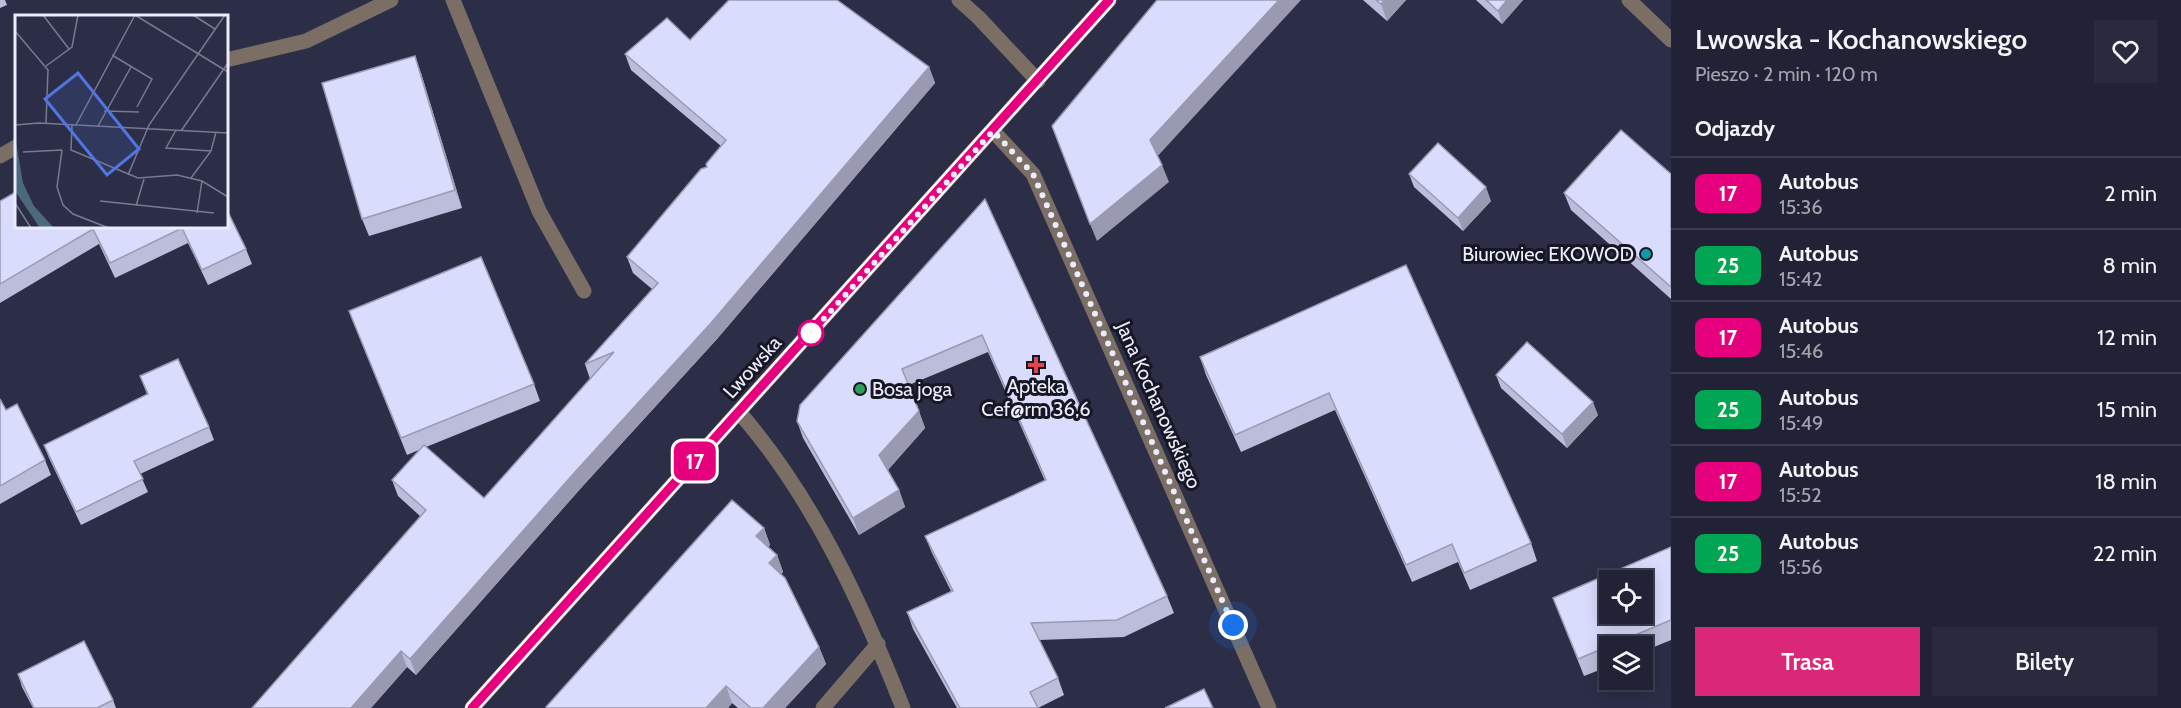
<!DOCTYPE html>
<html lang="pl">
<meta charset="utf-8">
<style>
:root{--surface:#212235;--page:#292a3d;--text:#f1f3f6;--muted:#a2a4ad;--line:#3e3f50;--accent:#db2777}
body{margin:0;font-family:Cabin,sans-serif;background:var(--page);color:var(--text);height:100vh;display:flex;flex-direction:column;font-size:22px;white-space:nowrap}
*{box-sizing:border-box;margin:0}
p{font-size:20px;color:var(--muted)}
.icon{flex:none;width:33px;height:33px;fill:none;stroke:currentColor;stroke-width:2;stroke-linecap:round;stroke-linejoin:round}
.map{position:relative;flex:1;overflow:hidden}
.sheet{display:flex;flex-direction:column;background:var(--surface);width:510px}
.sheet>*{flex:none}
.badge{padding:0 12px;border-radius:9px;font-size:21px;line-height:39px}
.controls{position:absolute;left:1599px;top:570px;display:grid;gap:12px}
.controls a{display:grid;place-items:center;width:54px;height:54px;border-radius:0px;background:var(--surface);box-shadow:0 3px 15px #0003,0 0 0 2px var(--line);font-size:30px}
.you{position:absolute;width:30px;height:30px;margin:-15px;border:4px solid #fff;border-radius:50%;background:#1a73e8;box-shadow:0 0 0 9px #1a73e833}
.map>.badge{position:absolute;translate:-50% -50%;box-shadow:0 0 0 3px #fff}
h2{padding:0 24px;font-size:22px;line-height:54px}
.round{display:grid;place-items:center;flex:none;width:63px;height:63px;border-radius:0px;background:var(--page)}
.head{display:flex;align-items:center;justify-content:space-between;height:102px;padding:0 24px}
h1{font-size:28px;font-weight:600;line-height:45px}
.primary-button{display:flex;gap:12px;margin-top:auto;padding:12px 24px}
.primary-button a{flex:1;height:69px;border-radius:0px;background:var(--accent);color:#fff;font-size:24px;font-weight:600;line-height:69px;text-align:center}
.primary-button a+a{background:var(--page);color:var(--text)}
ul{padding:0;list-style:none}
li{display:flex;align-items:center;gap:18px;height:72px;padding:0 24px;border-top:2px solid var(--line)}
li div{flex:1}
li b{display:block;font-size:22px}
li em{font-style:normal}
li .badge{min-width:66px;font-weight:700;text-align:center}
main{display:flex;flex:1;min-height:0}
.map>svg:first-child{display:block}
</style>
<main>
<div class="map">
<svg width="1671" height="708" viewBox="0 0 1671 708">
<rect width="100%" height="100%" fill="#2c2d47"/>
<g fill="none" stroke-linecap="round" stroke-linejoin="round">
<polyline stroke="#7a6e65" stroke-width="15" points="453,0 539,211 584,291"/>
<g stroke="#7a6e65" stroke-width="15">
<polyline points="959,0 979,18 1038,81"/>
<polyline points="1629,0 1671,40"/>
<polyline points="226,60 306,41 391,0"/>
<polyline points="993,131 1033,174 1269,708"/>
<polyline points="0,156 16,147"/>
<path d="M739,412C813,497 862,604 903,708"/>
<polyline points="823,708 878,644"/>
</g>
<polyline stroke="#a49082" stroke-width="15" points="472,708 1109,0"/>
</g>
<g fill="#bbbdda">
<polygon points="0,0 5,0 7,5 0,8"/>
<polygon points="1363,0 1406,0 1387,21"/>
<polygon points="1476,0 1523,0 1502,24"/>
<polygon points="690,40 929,67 935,83 717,339 581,488 416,675 407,667 371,708 420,516 398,496 392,480 419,450 407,455 349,311 534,384 540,401 426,447 484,498 590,379 585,364 652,289 633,273 627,257 707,167 721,146 631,70 625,54"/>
<polygon points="421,73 462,208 369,236 362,219"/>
<polygon points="1409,174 1491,201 1463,231 1414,187"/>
<polygon points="1671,174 1671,299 1571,210 1564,193"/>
<polygon points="985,199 1167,596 1174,613 1124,637 1039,640 1058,678 1064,695 1038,708 957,708 913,629 907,612 951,591 932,553 925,536 1045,481 988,352 909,385 925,428 888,470 899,490 905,507 859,535 803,438 797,421"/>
<polygon points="0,201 16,226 226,226 246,249 252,264 208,285 188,243 115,278 99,244 0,303"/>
<polygon points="1406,265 1531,543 1537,561 1470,590 1458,562 1412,582 1335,410 1241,452 1206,375 1200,357"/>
<polygon points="1496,375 1598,415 1567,448 1501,388"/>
<polygon points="140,376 209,427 214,440 140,474 148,492 81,525 49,458 44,445 147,394"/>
<polygon points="0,399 6,410 45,460 51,475 0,504"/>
<polygon points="764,528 770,545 768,547 777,555 783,572 781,574 819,647 826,664 785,708 738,708 732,703 728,708 546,708 546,707"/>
<polygon points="1671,547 1671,640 1642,652 1642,646 1610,646 1610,666 1584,676 1553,598"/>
<polygon points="18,674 113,700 116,708 33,708 22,687"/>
</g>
<g fill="#999ab2">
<polygon points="1279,0 1301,0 1156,158 1150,140"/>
<polygon points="1384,0 1406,0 1387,21 1381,4"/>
<polygon points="1507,0 1523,0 1502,24 1498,11"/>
<polygon points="415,56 421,73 462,208 455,190"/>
<polygon points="929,67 935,83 717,339 581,488 416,675 410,659"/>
<polygon points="1162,165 1169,182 1097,241 1090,224"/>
<polygon points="1486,187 1491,201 1463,231 1458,218"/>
<polygon points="1593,402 1598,415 1567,448 1562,434"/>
<polygon points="919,411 925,428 886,472 879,455"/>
<polygon points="899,490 905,507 859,535 853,518"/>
<polygon points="764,528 770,545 762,553 756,536"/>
<polygon points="777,555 783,572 775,580 769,563"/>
<polygon points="819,647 826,664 785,708 763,708"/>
<polygon points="401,651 407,667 371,708 351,708"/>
<polygon points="726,686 732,703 728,708 706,708"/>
</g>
<g fill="#dadcfe" stroke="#999ab2" stroke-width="1.5" fill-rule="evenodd">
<polygon points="729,0 837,0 929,67 711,323 575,472 410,659 401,651 351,708 252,708 426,510 392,480 424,445 484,498 614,352 585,364 658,283 627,257 701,169 707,167 706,164 726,140 625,54 667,18 690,40"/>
<polygon points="1157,0 1279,0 1150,140 1162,165 1090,224 1052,126"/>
<polygon points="1376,0 1384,0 1381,4"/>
<polygon points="1486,0 1507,0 1498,11"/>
<polygon points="415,56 455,190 362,219 322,83"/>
<polygon points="1621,130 1671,174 1671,287 1564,193"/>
<polygon points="1438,143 1486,187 1458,218 1409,174"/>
<polygon points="14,193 16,198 16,226 226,226 226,208 246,249 202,270 182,228 110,263 93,229 0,284 0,201"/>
<polygon points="985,199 1167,596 1117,620 1031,623 1058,678 1030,692 1038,708 960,708 907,612 953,591 925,536 1046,480 982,335 902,369 919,411 879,455 899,490 853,518 797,421 800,405"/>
<polygon points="481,257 534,384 401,438 349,311"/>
<polygon points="1406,265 1531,543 1464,573 1452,544 1406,565 1329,393 1235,435 1200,357"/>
<polygon points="1527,342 1593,402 1562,434 1496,375"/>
<polygon points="178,359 209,427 134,461 143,479 76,512 44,445 148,394 140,376"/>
<polygon points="0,399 6,410 17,404 45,460 0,486"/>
<polygon points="732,500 764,528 756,536 777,555 769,563 785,578 819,647 763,708 751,708 726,686 706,708 547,708 546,707"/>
<path d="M1671,547V620L1578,659L1553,598ZM1610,580H1642V614H1610Z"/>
<polygon points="84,641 113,700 97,708 34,708 18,674"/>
<polygon points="1204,689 1213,708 1165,708"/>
</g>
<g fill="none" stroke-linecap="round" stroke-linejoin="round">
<g stroke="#fff" stroke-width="14">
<polyline id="line" points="472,708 1109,0"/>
</g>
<use href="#line" stroke="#e6007e" stroke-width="9"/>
<polyline stroke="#ebedfe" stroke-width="6" stroke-dasharray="0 10.8" points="811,333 803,342 993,131 1033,174 1233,625"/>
</g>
<circle fill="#0f9aa8" stroke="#161723" stroke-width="2" cx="1646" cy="254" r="6"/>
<circle fill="#fff" stroke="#e6007e" stroke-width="3" cx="811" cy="333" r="12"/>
<path fill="#e0444e" stroke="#161723" stroke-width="2" d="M1033 356h6v6h6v6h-6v6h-6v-6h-6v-6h6z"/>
<circle fill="#2e9e5b" stroke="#161723" stroke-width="2" cx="860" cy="389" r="6"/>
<g text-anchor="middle" stroke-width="6" stroke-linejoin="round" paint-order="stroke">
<g font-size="20" fill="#ebedfe" stroke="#161723" text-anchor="end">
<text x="1634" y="261">Biurowiec EKOWOD</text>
<text x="1036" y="393" text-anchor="middle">Apteka<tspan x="1036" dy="23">Cef@rm 36,6</tspan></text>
<text x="872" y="396" text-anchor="start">Bosa joga</text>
</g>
<g font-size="20" fill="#ebedfe" stroke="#161723">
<text transform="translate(752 367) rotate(-48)" y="7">Lwowska</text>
<text transform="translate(1159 405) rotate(66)" y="7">Jana Kochanowskiego</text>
</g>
</g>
<g transform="translate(15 15)">
<rect width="213" height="213" fill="#2c2d47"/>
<path d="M0,121L8,168L19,191L39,213H25L0,176Z" fill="#4b697b"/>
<path fill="none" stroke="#787a90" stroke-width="1.5" d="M28,0L54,34M120,0L213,57M178,0L200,14M0,16L33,55L31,108M97,40L137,64L122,92M31,51L57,32L63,0M89,96L124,97M0,110L24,108L213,118M57,110L56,135L123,163L162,160L187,166L213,182M61,110L120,0M83,111L116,52M161,115L151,133L196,136M166,116L213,48M47,135L42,172L48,190L58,199L94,213M8,137L47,135M113,160L134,110L210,0M176,163L196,136L201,117M85,186L199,198M0,188L16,213M121,191L129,164M182,198L187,166"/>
<path fill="#5076e2" fill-opacity="0.15" stroke="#5076e2" stroke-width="3" d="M63,58L124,134L92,160L30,84Z"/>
<rect width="213" height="213" fill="none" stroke="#ebedfe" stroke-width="3"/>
</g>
</svg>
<div class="controls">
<a><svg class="icon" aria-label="locate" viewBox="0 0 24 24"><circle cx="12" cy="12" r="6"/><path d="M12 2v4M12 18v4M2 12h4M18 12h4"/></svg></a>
<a><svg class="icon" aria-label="layers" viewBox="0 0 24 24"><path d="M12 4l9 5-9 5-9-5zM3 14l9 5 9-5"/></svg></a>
</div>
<div class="you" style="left:1233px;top:625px"></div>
<b class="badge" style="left:695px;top:461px;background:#e6007e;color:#fff">17</b>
</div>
<section class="sheet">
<div class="head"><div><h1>Lwowska - Kochanowskiego</h1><p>Pieszo · 2 min · 120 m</p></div><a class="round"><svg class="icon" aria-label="heart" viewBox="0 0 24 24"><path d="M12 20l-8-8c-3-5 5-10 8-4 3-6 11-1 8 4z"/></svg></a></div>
<h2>Odjazdy</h2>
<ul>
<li><span class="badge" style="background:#e6007e;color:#fff">17</span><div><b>Autobus</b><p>15:36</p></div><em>2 min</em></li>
<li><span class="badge" style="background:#00a651;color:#fff">25</span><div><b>Autobus</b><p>15:42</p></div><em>8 min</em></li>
<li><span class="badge" style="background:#e6007e;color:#fff">17</span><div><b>Autobus</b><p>15:46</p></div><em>12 min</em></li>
<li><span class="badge" style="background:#00a651;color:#fff">25</span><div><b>Autobus</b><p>15:49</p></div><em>15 min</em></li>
<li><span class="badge" style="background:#e6007e;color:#fff">17</span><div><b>Autobus</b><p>15:52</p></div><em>18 min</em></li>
<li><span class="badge" style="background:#00a651;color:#fff">25</span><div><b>Autobus</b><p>15:56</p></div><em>22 min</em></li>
</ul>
<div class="primary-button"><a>Trasa</a><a>Bilety</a></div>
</section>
</main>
